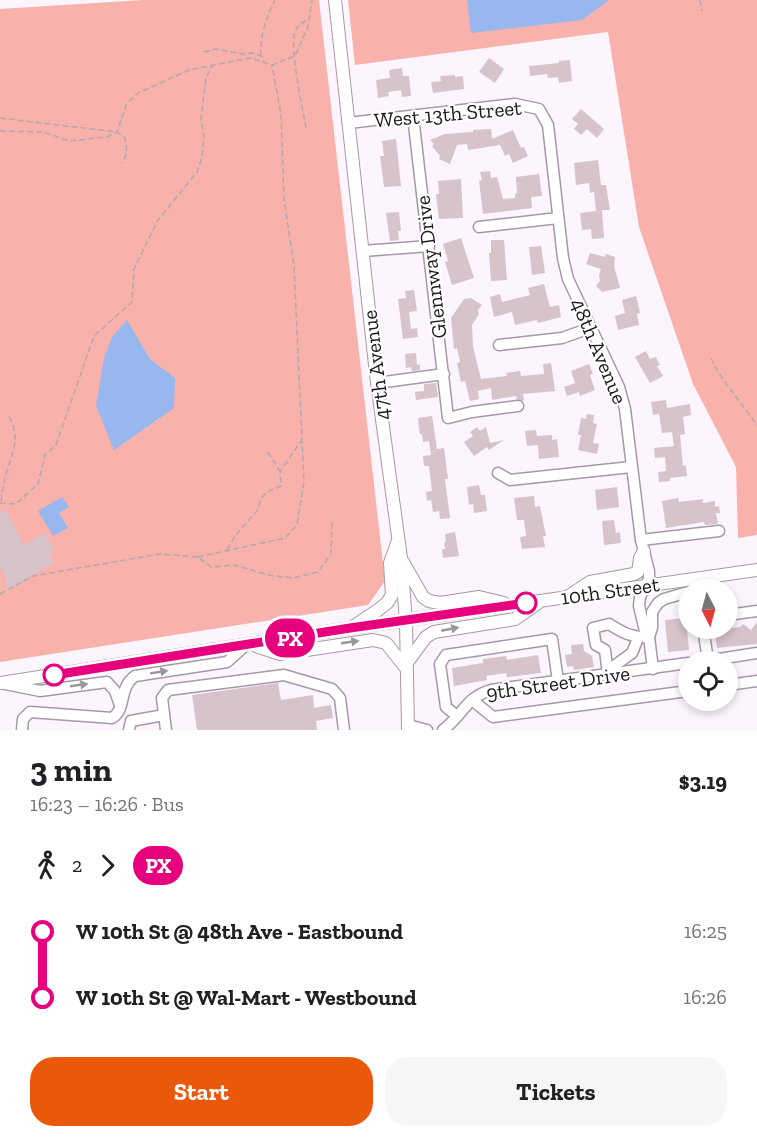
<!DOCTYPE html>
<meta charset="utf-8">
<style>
:root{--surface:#fff;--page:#f6f6f6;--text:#202124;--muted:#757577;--accent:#ea580c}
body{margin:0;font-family:"Zilla Slab",serif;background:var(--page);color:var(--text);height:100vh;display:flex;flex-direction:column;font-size:22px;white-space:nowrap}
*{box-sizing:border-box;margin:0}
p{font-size:20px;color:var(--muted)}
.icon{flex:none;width:33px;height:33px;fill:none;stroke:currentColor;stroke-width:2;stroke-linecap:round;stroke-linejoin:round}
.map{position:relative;height:730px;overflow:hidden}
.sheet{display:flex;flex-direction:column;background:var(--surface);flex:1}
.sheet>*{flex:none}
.badge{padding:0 12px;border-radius:20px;font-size:21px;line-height:39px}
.needle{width:39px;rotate:174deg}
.buttons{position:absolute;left:678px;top:579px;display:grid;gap:12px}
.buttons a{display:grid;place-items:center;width:60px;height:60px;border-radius:50%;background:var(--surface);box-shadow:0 3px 9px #0003;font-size:30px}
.map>.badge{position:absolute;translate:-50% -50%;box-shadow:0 0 0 3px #fff}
.legs{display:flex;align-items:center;gap:9px;height:66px;padding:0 30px;font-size:20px}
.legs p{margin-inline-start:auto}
.head{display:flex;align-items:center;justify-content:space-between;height:102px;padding:0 30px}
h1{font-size:33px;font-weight:700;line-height:45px}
.cta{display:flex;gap:12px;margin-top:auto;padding:12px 30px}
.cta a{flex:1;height:69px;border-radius:24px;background:var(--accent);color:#fff;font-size:24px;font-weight:700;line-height:69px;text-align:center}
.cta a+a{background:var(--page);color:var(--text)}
ul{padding:0 30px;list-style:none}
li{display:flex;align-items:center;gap:21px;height:66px;font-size:22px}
li i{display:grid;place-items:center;width:9px;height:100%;margin:0 8px;background:currentColor}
li i::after{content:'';width:15px;height:15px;margin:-8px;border:4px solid;border-radius:50%;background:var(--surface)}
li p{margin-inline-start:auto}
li:first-child i{background:linear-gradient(#0000 50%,currentColor 0)}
li:last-child i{background:linear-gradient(currentColor 50%,#0000 0)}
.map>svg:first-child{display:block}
</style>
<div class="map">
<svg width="757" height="730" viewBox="0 0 757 730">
<rect width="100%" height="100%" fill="#fdf5fe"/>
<g fill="#f9b1ac">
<polygon points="143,0 319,0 385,581 368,605 0,662 0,9"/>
<polygon points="348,0 757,0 757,535 738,538 736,467 693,384 639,227 608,32 355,65"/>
</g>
<g fill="#98b7ee">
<polygon points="467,0 609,0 582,20 471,33"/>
<polygon points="127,320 150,359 175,378 174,408 114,450 96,406 104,358 112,337"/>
<polygon points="62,497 69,507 59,513 68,528 53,536 38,511"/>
</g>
<g fill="#d7c3ca">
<polygon points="489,58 504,69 495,83 479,72"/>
<polygon points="570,60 572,81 559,83 558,77 548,78 547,74 530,76 529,66 559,63 559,61"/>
<polygon points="402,68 403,76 409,76 411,96 402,97 401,90 388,92 389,96 378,98 376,80 390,78 389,70"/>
<polygon points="455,75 455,77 463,76 464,89 433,93 431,82 441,81 440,76"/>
<polygon points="581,109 604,129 597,138 587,129 581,135 574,129 578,124 572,119"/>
<polygon points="491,129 492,139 513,130 521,148 524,147 528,156 513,163 509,154 505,156 500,145 468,150 467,144 457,145 450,164 439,159 440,156 432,146 434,144 430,140 445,134 473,132 473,130"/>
<polygon points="396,139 401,186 384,187 380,156 384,156 382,141"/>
<polygon points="598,160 601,185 606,185 610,210 602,210 604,238 592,239 591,229 582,230 580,213 596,211 594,192 590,193 589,183 576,185 574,163"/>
<polygon points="490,171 491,178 497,177 503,199 515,198 515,194 517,193 516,177 539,174 542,196 531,197 532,208 483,214 479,181 482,180 480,172"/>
<polygon points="461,179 463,218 439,219 436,194 439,194 438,181"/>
<polygon points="399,212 401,231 398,231 399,240 390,241 386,213"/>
<polygon points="461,238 474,278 452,285 445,262 448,261 443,244"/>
<polygon points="491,240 504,240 507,280 491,281 489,253 491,253"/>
<polygon points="541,246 545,273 532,275 529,247"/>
<polygon points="590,253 605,257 606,254 615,257 614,266 620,288 602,292 596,286 600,281 599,275 601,269 586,264"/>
<polygon points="544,284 550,307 559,305 561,317 538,323 537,320 515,325 512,312 494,317 490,297 500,294 502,302 530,295 528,288"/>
<polygon points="414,290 417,311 409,312 411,329 417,328 418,337 403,339 398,299 406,298 405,291"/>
<polygon points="636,296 640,313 637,314 639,325 618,330 615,316 625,313 622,300"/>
<polygon points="471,298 482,305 478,310 479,314 472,325 473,347 481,379 507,376 506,373 520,371 521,376 544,374 543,364 551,363 555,391 523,394 524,401 517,399 516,396 492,400 491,388 478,391 479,399 470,401 465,381 461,382 457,363 460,362 457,348 454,349 451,318 464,299"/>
<polygon points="646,351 650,359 656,357 660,365 657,366 663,376 650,383 635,357"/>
<polygon points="416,353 417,365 420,364 420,370 412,371 411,367 406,368 405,354"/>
<polygon points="589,364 593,374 590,375 595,390 580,396 579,392 567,396 564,387 575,383 571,371"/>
<polygon points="436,383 438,397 416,400 415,392 424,391 424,384"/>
<polygon points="666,400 667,408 690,404 691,415 683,417 685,434 680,435 683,466 686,465 687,476 670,478 670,481 659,482 658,472 666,471 665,457 655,458 654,448 674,446 672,432 662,433 659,414 653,415 651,402"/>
<polygon points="587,414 594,415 593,423 597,424 593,443 599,444 597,454 578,450 581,435 578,435 581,418 586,419"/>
<polygon points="432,416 437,449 444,448 448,479 445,479 450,518 440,519 439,511 433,512 431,500 427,501 426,492 432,491 429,466 424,466 423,456 431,455 429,441 423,442 422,434 420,434 419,428 418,418"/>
<polygon points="477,427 480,431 486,427 490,443 504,440 489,450 487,447 474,456 464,442 473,436 470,432"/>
<polygon points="536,430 537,436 552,435 552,440 557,439 559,457 539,459 538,445 527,446 525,431"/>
<polygon points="479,485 481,495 485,495 487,511 474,513 473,504 469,505 467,487"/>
<polygon points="617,487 619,507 597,510 595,490"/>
<polygon points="534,496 535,507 540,506 546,536 543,536 545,547 522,549 520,537 526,536 524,520 517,520 514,498"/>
<polygon points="678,498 679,502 703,499 703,503 715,501 715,507 719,506 720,513 716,513 718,524 705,525 704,522 666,528 662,501"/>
<polygon points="5,509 24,545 45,533 55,551 49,554 54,563 8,589 5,582 7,580 0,567 0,512"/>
<polygon points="614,520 616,533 620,532 621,543 604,545 602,521"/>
<polygon points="455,532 459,556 443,558 442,549 445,549 444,542 446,542 445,534"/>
<polygon points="686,618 689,650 668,652 665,620"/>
<polygon points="757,622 757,644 717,648 715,630 740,627 743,624 751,630"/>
<polygon points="583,644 584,651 592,656 594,667 574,670 573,666 567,667 565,655 572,654 571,645"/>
<polygon points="538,655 541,673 507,677 506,673 486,676 487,680 454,686 452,668 483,663 483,659 506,656 507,660"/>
<polygon points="278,683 281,700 313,695 314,708 331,705 333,718 316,721 317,730 197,730 192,695"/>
</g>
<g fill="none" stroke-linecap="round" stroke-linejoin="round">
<g stroke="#a599a6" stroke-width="13">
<g id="minor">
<polyline points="413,116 448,418 472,412 518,406"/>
<polyline points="348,123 515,104 539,109 548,125 563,258 568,279 619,387 625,409 641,540 649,571 649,579 640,597 639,606 645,631 649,637"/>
<polyline points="479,227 558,218"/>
<polyline points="363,251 429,246"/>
<polyline points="499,345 562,338 590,328"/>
<polyline points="377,383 444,374"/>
<polyline points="498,473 510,480 631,467"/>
<polyline points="641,540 719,531"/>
<polyline points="728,615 757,611"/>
<polyline points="703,628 708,660"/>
<polyline points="700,662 757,653"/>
<polyline points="653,669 649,637 652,628 652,612 658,603 664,599 688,592"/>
<polyline points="607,671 632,653 638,638"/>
<path d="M608,675L605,650L596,645L593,628L609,624C623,633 633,638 649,637"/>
<polyline points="5,684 40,691 107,682 115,691 120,705"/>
<polyline points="728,685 757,681"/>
<polyline points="472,700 493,717 688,691"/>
<polyline points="457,716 446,707 440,664 446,655 552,639 558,681"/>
<polyline points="408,725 427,730"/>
<path d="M22,730L23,719L30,712L112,718C127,709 118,688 135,676L227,662L246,645"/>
<polyline points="129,730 131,721 164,715"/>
<polyline points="166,730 162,698 168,690 284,675 332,689 340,698 344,730"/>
<path d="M443,730C462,716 466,697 491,690L688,663"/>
</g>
</g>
<g stroke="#a599a6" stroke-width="14">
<g id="major">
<polyline points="335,0 377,383 401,558 406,621 408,730"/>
<polyline points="403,562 423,597 429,601 440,603 479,597 504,603"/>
<polyline points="570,595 590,582 634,574 638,572 640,558 644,551"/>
<polyline points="354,626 378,610 387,603 392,595 390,563 397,543"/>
<polyline points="256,646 280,654 373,640 386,643 406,668"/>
<polyline points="406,664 426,637 434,632 515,619 538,603"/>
<polyline points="0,683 350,628 757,570"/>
</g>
</g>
<g stroke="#b0a9b1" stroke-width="1.5" stroke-dasharray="6 3" stroke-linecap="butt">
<polyline points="700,0 702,11"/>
<polyline points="204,52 216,49 242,54 253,53 261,56 264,62"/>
<path d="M261,56C260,36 266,18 275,0"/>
<polyline points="0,118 117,132 125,138 127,153 122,163"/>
<path d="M306,128C303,109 289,48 295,32C297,25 302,23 308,19"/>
<polyline points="0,131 44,132 69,141 107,137 117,132 127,103 138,93 189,70 250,58 272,65 295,56 308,27 312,0"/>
<path d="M711,358C723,384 742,402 757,426"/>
<polyline points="268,452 280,471"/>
<path d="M1,501C3,490 4,478 8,468C15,444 20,438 8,414"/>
<polyline points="0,503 16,504 38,484 45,455 56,445 94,336 132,302 134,269 158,220 197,172 202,157 204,137 201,119 206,78 212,66"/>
<polyline points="227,550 235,536 257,511 262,497 269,491 281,486 280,472 301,441"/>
<polyline points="198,557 285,538 297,525 304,482 294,266 284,199 281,114 272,65"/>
<polyline points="0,594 33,576 160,554 198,557 211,567 234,565 268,575 293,578 318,572 331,554 332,521"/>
</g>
<use href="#minor" stroke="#fff" stroke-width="10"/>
<use href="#major" stroke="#fff" stroke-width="12"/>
</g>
<defs><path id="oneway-solid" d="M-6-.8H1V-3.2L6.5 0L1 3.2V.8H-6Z" transform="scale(1.5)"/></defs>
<g fill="#99989a">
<use href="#oneway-solid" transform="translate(450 629) rotate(-11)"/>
<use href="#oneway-solid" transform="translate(350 642) rotate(-8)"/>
<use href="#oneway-solid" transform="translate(159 672) rotate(-9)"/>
<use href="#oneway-solid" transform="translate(79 685) rotate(-8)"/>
</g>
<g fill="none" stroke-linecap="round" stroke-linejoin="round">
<g stroke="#fff" stroke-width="14">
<polyline id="line-1" points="54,675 350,628 526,603"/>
</g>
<use href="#line-1" stroke="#e6007e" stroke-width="9"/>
</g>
<g fill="#fff" stroke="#e6007e" stroke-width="3">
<circle cx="526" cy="603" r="10"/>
<circle cx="54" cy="675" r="10"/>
</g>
<g text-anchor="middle" stroke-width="4.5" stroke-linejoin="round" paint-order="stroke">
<g font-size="21" fill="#1d191e" stroke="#fff">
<text transform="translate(448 114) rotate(-5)" y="7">West 13th Street</text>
<text transform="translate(431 267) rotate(-97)" y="7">Glennway Drive</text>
<text transform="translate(599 351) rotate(67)" y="7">48th Avenue</text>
<text transform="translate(376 365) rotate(-97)" y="7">47th Avenue</text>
<text transform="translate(610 591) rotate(-8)" y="7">10th Street</text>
<text transform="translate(558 683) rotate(-8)" y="7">9th Street Drive</text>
</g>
</g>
</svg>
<div class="buttons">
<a><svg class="needle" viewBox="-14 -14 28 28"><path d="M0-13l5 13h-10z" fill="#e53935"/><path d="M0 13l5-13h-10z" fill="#757577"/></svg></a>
<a><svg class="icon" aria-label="locate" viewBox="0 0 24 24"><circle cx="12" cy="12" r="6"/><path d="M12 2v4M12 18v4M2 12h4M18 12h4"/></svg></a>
</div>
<b class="badge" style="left:290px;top:638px;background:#e6007e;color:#fff">PX</b>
</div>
<section class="sheet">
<div class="head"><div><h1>3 min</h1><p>16:23 – 16:26 · Bus</p></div><b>$3.19</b></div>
<div class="legs"><svg class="icon" aria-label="walk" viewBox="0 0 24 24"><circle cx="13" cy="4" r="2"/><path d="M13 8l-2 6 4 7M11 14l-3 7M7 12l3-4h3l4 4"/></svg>2<svg class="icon" aria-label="forward" viewBox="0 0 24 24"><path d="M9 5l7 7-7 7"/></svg><b class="badge" style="background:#e6007e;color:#fff">PX</b></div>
<ul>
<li><i style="color:#e6007e"></i><b>W 10th St @ 48th Ave - Eastbound</b><p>16:25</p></li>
<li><i style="color:#e6007e"></i><b>W 10th St @ Wal-Mart - Westbound</b><p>16:26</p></li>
</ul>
<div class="cta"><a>Start</a><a>Tickets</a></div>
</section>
